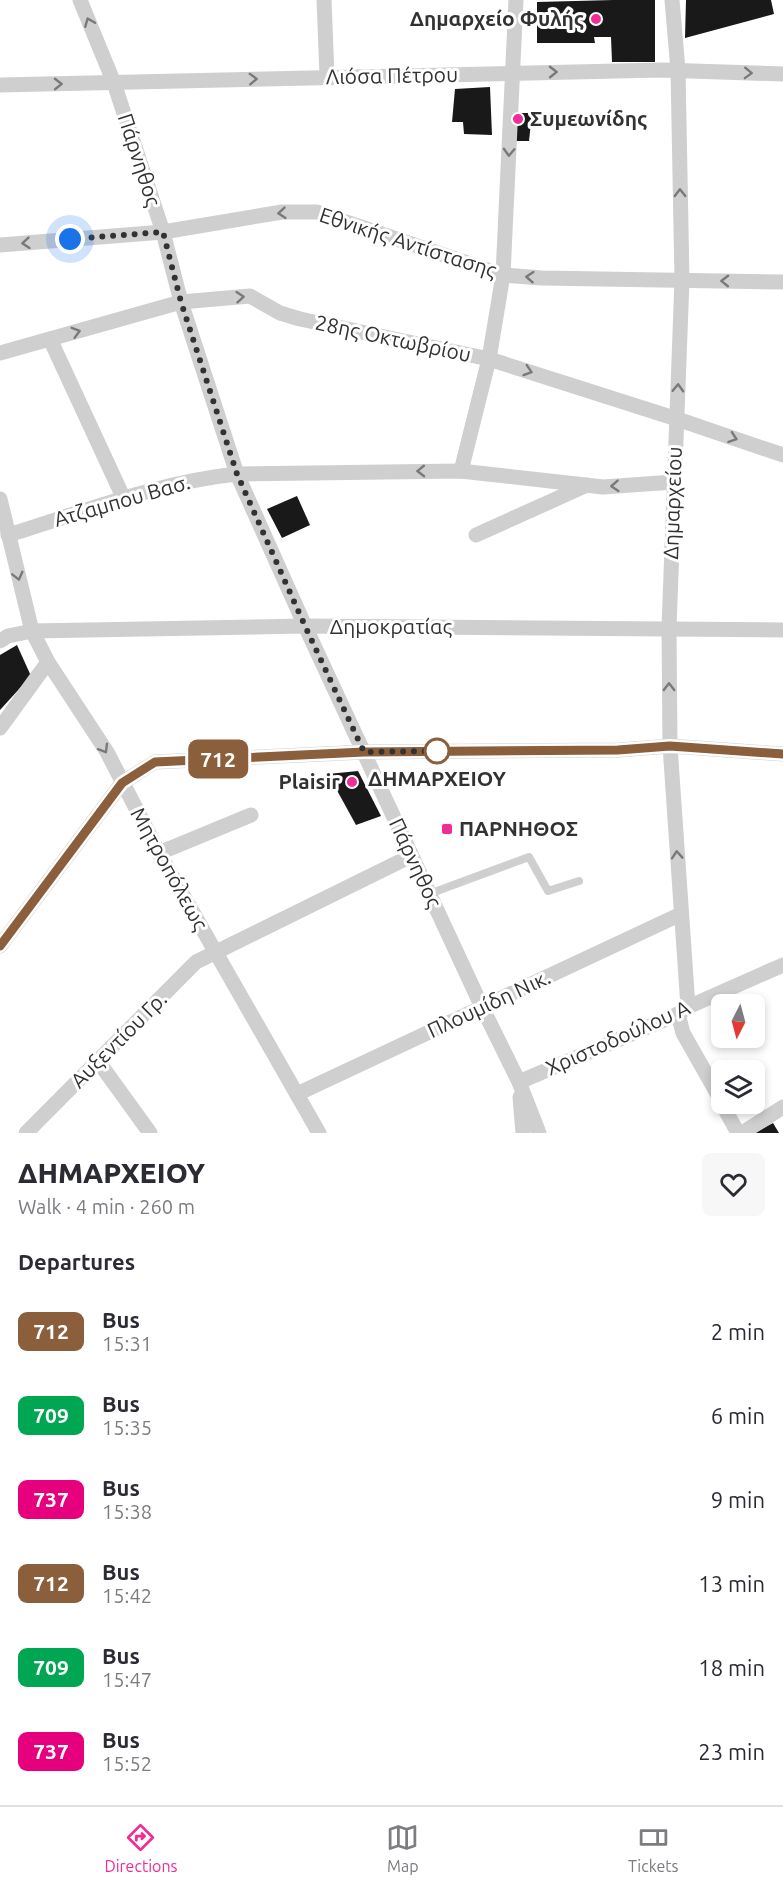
<!DOCTYPE html>
<meta charset="utf-8">
<style>
:root{--surface:#fff;--page:#f7f7f7;--text:#2b2b33;--muted:#7c7c81;--line:#e1e1e2;--accent:#f02d97}
body{margin:0;font-family:Ubuntu,sans-serif;background:var(--page);color:var(--text);height:100vh;display:flex;flex-direction:column;font-size:22px;white-space:nowrap}
*{box-sizing:border-box;margin:0}
p{font-size:20px;color:var(--muted)}
.icon{flex:none;width:33px;height:33px;fill:none;stroke:currentColor;stroke-width:2;stroke-linecap:round;stroke-linejoin:round}
.map{position:relative;height:1133px;overflow:hidden}
.side{display:flex;flex-direction:column;background:var(--surface);flex:1}
.side>*{flex:none}
.badge{padding:0 12px;border-radius:9px;font-size:21px;line-height:39px}
.needle{width:39px;rotate:186deg}
.fabs{position:absolute;left:711px;top:994px;display:grid;gap:12px}
.fabs a{display:grid;place-items:center;width:54px;height:54px;border-radius:9px;background:var(--surface);box-shadow:0 3px 9px #0003;font-size:30px}
.you{position:absolute;width:30px;height:30px;margin:-15px;border:4px solid #fff;border-radius:50%;background:#1a73e8;box-shadow:0 0 0 9px #1a73e833}
.map>.badge{position:absolute;translate:-50% -50%;box-shadow:0 0 0 3px #fff}
h2{padding:0 18px;font-size:22px;line-height:54px}
.round{display:grid;place-items:center;flex:none;width:63px;height:63px;border-radius:9px;background:var(--page)}
.head{display:flex;align-items:center;justify-content:space-between;height:102px;padding:0 18px}
h1{font-size:28px;font-weight:800;line-height:45px}
ul{padding:0;list-style:none}
li{display:flex;align-items:center;gap:18px;height:84px;padding:0 18px}
li div{flex:1}
li b{display:block;font-size:22px}
li em{font-style:normal}
li .badge{min-width:66px;font-weight:700;text-align:center}
.tab-bar{display:flex;justify-content:space-around;align-items:center;height:84px;border-top:2px solid var(--line);background:var(--surface);font-size:16px;color:var(--muted)}
.tab-bar a{display:grid;justify-items:center;gap:3px}
.tab-bar .selected{color:var(--accent)}
.map>svg:first-child{display:block}
</style>
<div class="map">
<svg width="783" height="1133" viewBox="0 0 783 1133">
<rect width="100%" height="100%" fill="#fff"/>
<g fill="#191919">
<polygon points="613,0 655,0 655,62 612,62 611,37 594,37 595,43 537,43 537,2"/>
<polygon points="686,0 771,0 774,14 685,38"/>
<polygon points="490,87 492,135 464,134 463,122 452,122 455,89"/>
<polygon points="515,113 532,113 529,141 512,141"/>
<polygon points="297,496 310,525 282,538 267,509"/>
<polygon points="17,645 31,676 0,710 0,655"/>
<polygon points="358,771 381,816 356,825 328,774"/>
<polygon points="773,1123 779,1133 755,1133"/>
</g>
<g fill="none" stroke-linecap="round" stroke-linejoin="round">
<polyline stroke="#cfcfcf" stroke-width="8" points="429,894 529,857 548,891 579,881"/>
<g stroke="#cfcfcf" stroke-width="15">
<polyline points="80,0 114,83 163,232 181,302 237,474 305,626 482,1007 519,1082 539,1133"/>
<polyline points="324,0 327,76"/>
<polyline points="672,0 678,70 682,280 669,628 670,746 688,1007"/>
<polyline points="0,85 661,70 783,74"/>
<polyline points="0,245 163,232 282,212 317,212 503,275 542,278 783,282"/>
<polyline points="50,339 124,499"/>
<polyline points="0,353 181,302 250,296 280,313 300,319 489,359 677,419 783,455"/>
<polyline points="461,471 489,359 503,275 516,0"/>
<polyline points="0,499 32,631 48,662 107,752 159,853 319,1133"/>
<path d="M8,535C83,512 159,482 237,474L461,471L603,487L674,482"/>
<polyline points="476,535 587,485"/>
<polyline points="0,641 8,636 32,631 305,626 783,630"/>
<polyline points="0,728 48,662"/>
<polyline points="159,853 251,815"/>
<polyline points="0,946 122,783 155,762 364,752 619,750 670,746 783,754"/>
<polyline points="678,1014 683,1033 722,1102"/>
<polyline points="98,1061 150,1133"/>
<polyline points="519,1082 678,1014 688,1007 783,965"/>
<polyline points="297,1094 681,914"/>
<polyline points="520,1097 523,1133"/>
<polyline points="722,1104 738,1133"/>
<polyline points="26,1133 196,962 411,856"/>
<polyline points="742,1133 783,1107"/>
</g>
</g>
<defs><path id="oneway-chevron" d="M-2-3.5L2.5 0L-2 3.5" fill="none" stroke-width="1.6" stroke-linecap="round" stroke-linejoin="round" transform="scale(1.5)"/></defs>
<g stroke="#797979">
<use href="#oneway-chevron" transform="translate(89 22) rotate(-112)"/>
<use href="#oneway-chevron" transform="translate(553 72) rotate(-1)"/>
<use href="#oneway-chevron" transform="translate(748 73) rotate(2)"/>
<use href="#oneway-chevron" transform="translate(253 79) rotate(-2)"/>
<use href="#oneway-chevron" transform="translate(58 84) rotate(-1)"/>
<use href="#oneway-chevron" transform="translate(509 152) rotate(92)"/>
<use href="#oneway-chevron" transform="translate(680 193) rotate(-91)"/>
<use href="#oneway-chevron" transform="translate(282 213) rotate(175)"/>
<use href="#oneway-chevron" transform="translate(26 243) rotate(175)"/>
<use href="#oneway-chevron" transform="translate(530 277) rotate(-176)"/>
<use href="#oneway-chevron" transform="translate(725 281) rotate(-179)"/>
<use href="#oneway-chevron" transform="translate(240 297) rotate(-5)"/>
<use href="#oneway-chevron" transform="translate(76 332) rotate(-16)"/>
<use href="#oneway-chevron" transform="translate(528 371) rotate(18)"/>
<use href="#oneway-chevron" transform="translate(678 388) rotate(-88)"/>
<use href="#oneway-chevron" transform="translate(733 438) rotate(19)"/>
<use href="#oneway-chevron" transform="translate(421 471) rotate(179)"/>
<use href="#oneway-chevron" transform="translate(615 486) rotate(176)"/>
<use href="#oneway-chevron" transform="translate(18 576) rotate(76)"/>
<use href="#oneway-chevron" transform="translate(669 687) rotate(-90)"/>
<use href="#oneway-chevron" transform="translate(104 749) rotate(59)"/>
<use href="#oneway-chevron" transform="translate(677 855) rotate(-94)"/>
</g>
<g fill="none" stroke-linecap="round" stroke-linejoin="round">
<g stroke="#fff" stroke-width="14">
<polyline id="line" points="0,946 122,783 155,762 364,752 618,750 670,746 783,754"/>
</g>
<use href="#line" stroke="#8b5e3c" stroke-width="9"/>
<polyline stroke="#323232" stroke-width="6" stroke-dasharray="0 10.8" points="70,239 163,232 181,302 237,474 305,626 364,752 437,751"/>
</g>
<g fill="#f02d97" stroke="#fff" stroke-width="2">
<circle cx="596" cy="19" r="6"/>
<circle cx="518" cy="119" r="6"/>
<circle cx="352" cy="782" r="6"/>
<rect x="441" y="823" width="12" height="12" rx="3"/>
</g>
<circle fill="#fff" stroke="#8b5e3c" stroke-width="3" cx="437" cy="751" r="12"/>
<g text-anchor="middle" stroke-width="6" stroke-linejoin="round" paint-order="stroke">
<g font-size="21" font-weight="bold" fill="#323232" stroke="#fff" text-anchor="end">
<text x="584" y="26">Δημαρχείο Φυλής</text>
<text x="530" y="126" text-anchor="start">Συμεωνίδης</text>
<text x="340" y="789">Plaisir</text>
<text x="459" y="836" text-anchor="start">ΠΑΡΝΗΘΟΣ</text>
</g>
<g font-size="21" fill="#323232" stroke="#fff">
<text transform="translate(392 76) rotate(-1)" y="7">Λιόσα Πέτρου</text>
<text transform="translate(139 160) rotate(72)" y="7">Πάρνηθος</text>
<text transform="translate(408 243) rotate(18)" y="7">Εθνικής Αντίστασης</text>
<text transform="translate(393 339) rotate(12)" y="7">28ης Οκτωβρίου</text>
<text transform="translate(122 501) rotate(-16)" y="7">Ατζαμπου Βασ.</text>
<text transform="translate(673 503) rotate(-88)" y="7">Δημαρχείου</text>
<text x="391" y="634">Δημοκρατίας</text>
<text transform="translate(415 863) rotate(65)" y="7">Πάρνηθος</text>
<text transform="translate(169 869) rotate(61)" y="7">Μητροπόλεως</text>
<text transform="translate(489 1004) rotate(-25)" y="7">Πλουμίδη Νικ.</text>
<text transform="translate(618 1038) rotate(-24)" y="7">Χριστοδούλου Α</text>
<text transform="translate(119 1040) rotate(-45)" y="7">Αυξεντίου Γρ.</text>
</g>
<g font-size="21" font-weight="bold" fill="#323232" stroke="#fff">
<text x="437" y="786">ΔΗΜΑΡΧΕΙΟΥ</text>
</g>
</g>
</svg>
<div class="fabs">
<a><svg class="needle" viewBox="-14 -14 28 28"><path d="M0-13l5 13h-10z" fill="#e53935"/><path d="M0 13l5-13h-10z" fill="#7c7c81"/></svg></a>
<a><svg class="icon" aria-label="layers" viewBox="0 0 24 24"><path d="M12 4l9 5-9 5-9-5zM3 14l9 5 9-5"/></svg></a>
</div>
<div class="you" style="left:70px;top:239px"></div>
<b class="badge" style="left:218px;top:759px;background:#8b5e3c;color:#fff">712</b>
</div>
<section class="side">
<div class="head"><div><h1>ΔΗΜΑΡΧΕΙΟΥ</h1><p>Walk · 4 min · 260 m</p></div><a class="round"><svg class="icon" aria-label="heart" viewBox="0 0 24 24"><path d="M12 20l-8-8c-3-5 5-10 8-4 3-6 11-1 8 4z"/></svg></a></div>
<h2>Departures</h2>
<ul>
<li><span class="badge" style="background:#8b5e3c;color:#fff">712</span><div><b>Bus</b><p>15:31</p></div><em>2 min</em></li>
<li><span class="badge" style="background:#00a651;color:#fff">709</span><div><b>Bus</b><p>15:35</p></div><em>6 min</em></li>
<li><span class="badge" style="background:#e6007e;color:#fff">737</span><div><b>Bus</b><p>15:38</p></div><em>9 min</em></li>
<li><span class="badge" style="background:#8b5e3c;color:#fff">712</span><div><b>Bus</b><p>15:42</p></div><em>13 min</em></li>
<li><span class="badge" style="background:#00a651;color:#fff">709</span><div><b>Bus</b><p>15:47</p></div><em>18 min</em></li>
<li><span class="badge" style="background:#e6007e;color:#fff">737</span><div><b>Bus</b><p>15:52</p></div><em>23 min</em></li>
</ul>
</section>
<nav class="tab-bar">
<a class="selected"><svg class="icon" aria-label="directions" viewBox="0 0 24 24"><path d="M12 3l9 9-9 9-9-9zM9 14v-3h6M13 9l2 2-2 2"/></svg>Directions</a>
<a><svg class="icon" aria-label="map" viewBox="0 0 24 24"><path d="M3 6l6-2 6 2 6-2v14l-6 2-6-2-6 2zM9 4v14M15 6v14"/></svg>Map</a>
<a><svg class="icon" aria-label="tickets" viewBox="0 0 24 24"><path d="M3 7h18v10H3zM15 7v10"/></svg>Tickets</a>
</nav>
